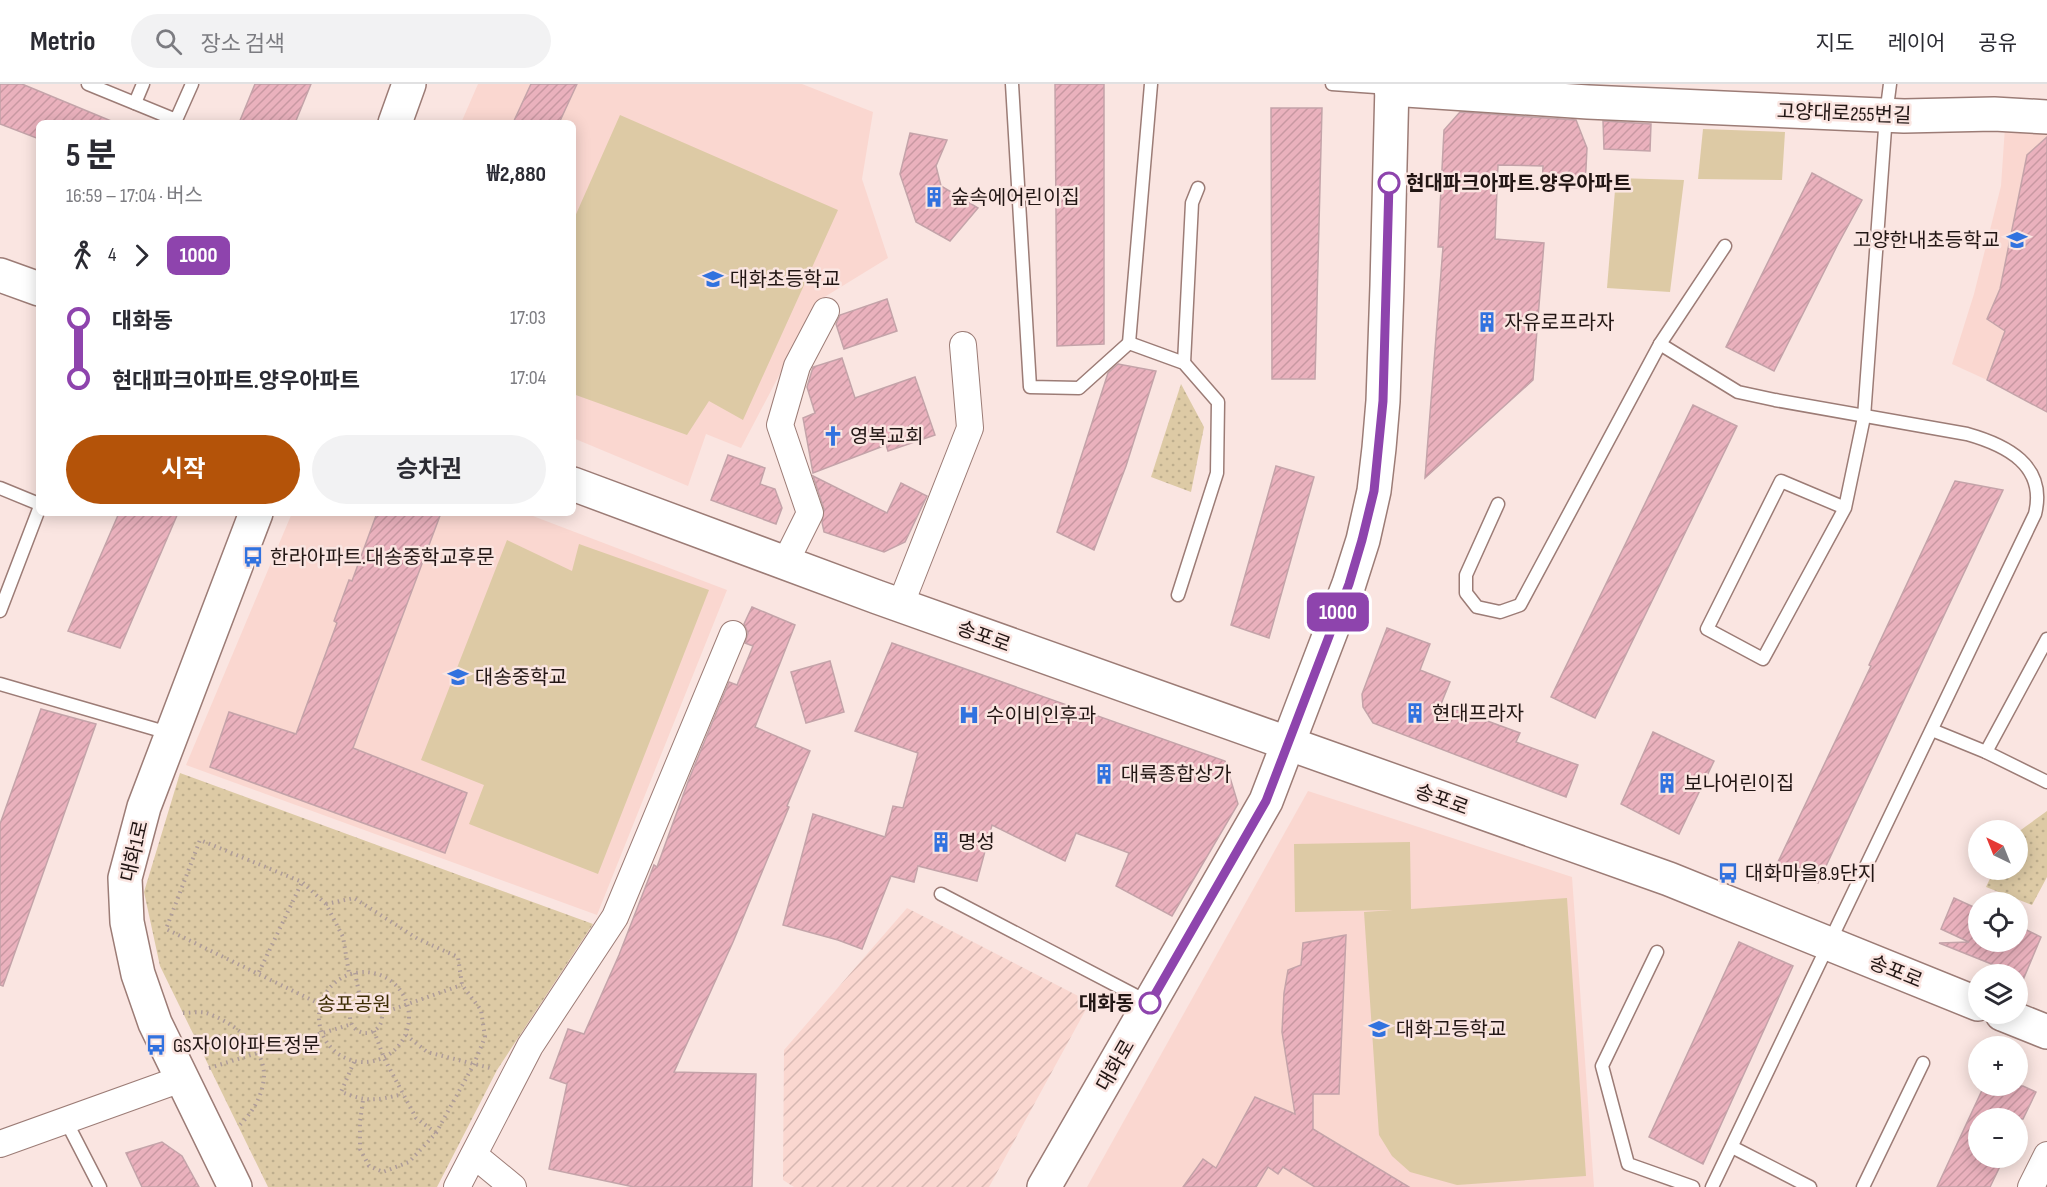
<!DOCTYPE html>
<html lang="ko">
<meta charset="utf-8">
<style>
:root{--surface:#fff;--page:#f2f2f3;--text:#2b2b33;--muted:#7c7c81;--line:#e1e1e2;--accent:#b45309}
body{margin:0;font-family:"Sofia Sans Condensed","Noto Sans KR",sans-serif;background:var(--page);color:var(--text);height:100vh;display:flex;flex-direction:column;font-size:22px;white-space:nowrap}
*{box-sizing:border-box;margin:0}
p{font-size:20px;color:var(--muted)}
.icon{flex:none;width:33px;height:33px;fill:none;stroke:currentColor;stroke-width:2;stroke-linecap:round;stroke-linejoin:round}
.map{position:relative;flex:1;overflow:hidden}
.sheet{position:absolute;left:36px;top:36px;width:540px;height:396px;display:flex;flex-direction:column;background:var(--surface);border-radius:9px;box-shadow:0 3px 15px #0003}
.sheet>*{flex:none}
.badge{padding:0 12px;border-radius:9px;font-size:21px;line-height:39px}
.needle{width:39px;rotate:317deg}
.controls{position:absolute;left:1968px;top:736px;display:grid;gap:12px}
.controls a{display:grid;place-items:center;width:60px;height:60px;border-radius:50%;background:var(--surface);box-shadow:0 3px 15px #0003;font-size:30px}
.map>.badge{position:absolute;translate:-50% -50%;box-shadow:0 0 0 3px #fff}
.legs{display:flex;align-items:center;gap:9px;height:66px;padding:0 30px;font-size:20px}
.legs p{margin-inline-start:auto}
.summary{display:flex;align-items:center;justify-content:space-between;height:102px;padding:0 30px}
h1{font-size:33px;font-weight:700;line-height:45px}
.cta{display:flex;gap:12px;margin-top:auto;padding:12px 30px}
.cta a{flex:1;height:69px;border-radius:36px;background:var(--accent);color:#fff;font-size:24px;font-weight:700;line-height:69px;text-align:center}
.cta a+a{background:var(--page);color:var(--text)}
ul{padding:0 30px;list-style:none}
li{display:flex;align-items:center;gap:21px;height:60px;font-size:22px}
li i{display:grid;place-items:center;width:9px;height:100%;margin:0 8px;background:currentColor}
li i::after{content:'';width:15px;height:15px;margin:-8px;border:4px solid;border-radius:50%;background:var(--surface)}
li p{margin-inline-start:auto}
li:first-child i{background:linear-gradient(#0000 50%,currentColor 0)}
li:last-child i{background:linear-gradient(currentColor 50%,#0000 0)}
header{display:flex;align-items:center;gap:36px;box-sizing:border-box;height:84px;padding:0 30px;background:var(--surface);border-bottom:2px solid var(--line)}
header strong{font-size:28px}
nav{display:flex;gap:33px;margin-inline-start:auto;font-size:21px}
.search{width:420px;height:54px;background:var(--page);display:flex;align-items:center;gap:15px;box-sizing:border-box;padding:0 21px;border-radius:33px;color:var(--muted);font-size:22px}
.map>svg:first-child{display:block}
</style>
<header>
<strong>Metrio</strong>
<div class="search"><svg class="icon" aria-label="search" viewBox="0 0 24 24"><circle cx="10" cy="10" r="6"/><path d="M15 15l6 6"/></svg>장소 검색</div>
<nav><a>지도</a><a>레이어</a><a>공유</a></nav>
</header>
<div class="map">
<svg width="2047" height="1103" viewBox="0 0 2047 1103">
<defs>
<pattern id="industrial-furrows" width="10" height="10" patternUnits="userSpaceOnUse" patternTransform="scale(1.5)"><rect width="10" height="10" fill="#fad7d0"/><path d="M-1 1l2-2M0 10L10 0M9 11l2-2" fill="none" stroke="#d6b8b2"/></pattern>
<pattern id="park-dots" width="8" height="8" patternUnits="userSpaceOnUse" patternTransform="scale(1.5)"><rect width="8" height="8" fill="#ddcaa5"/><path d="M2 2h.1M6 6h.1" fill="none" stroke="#bdad8d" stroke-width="1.8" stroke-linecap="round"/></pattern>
<pattern id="building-hatch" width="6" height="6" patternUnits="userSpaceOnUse" patternTransform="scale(1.5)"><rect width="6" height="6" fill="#eab1bd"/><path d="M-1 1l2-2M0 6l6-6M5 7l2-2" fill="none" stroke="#c898a2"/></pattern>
</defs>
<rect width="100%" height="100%" fill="#fae5e1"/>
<g fill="#fad7d0">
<polygon points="478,0 802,0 873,28 862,95 888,174 818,217 741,364 706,350 688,402 573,354 573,39 461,39"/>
<polygon points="2005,43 2047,45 2047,328 1987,296 1952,280 1974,210 2001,102"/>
<polygon points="292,429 525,429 727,506 597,831 186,681"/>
<polygon points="1308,707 1572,793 1594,1103 1087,1103"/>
</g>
<polygon fill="url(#industrial-furrows)" points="907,824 1090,918 989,1103 794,1103 783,1096 784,966"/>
<g fill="url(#park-dots)">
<polygon points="1181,300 1204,343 1191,408 1151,393"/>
<polygon points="180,689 593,840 497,986 437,1103 268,1103 160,882 144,808"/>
<polygon points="2047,727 2047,793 2032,821 1986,803 1994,786 2018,786 2018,748"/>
</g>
<g fill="#ddcaa5">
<polygon points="620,31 838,126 743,336 709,317 687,351 573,310 573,137"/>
<polygon points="1703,45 1785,48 1782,96 1698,95"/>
<polygon points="1616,94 1684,96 1670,208 1607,204"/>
<polygon points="507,456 572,487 579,460 709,506 598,790 469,740 484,701 421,676"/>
<polygon points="1410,758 1411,825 1567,814 1586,1092 1457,1101 1410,1088 1392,1072 1379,1051 1364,828 1393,826 1295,828 1294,760"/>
</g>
<g fill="url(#building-hatch)" stroke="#c4a3a9" stroke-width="1.5">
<polygon points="0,0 22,0 116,39 39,39 39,55 0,40"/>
<polygon points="255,0 311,0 295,39 239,39"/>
<polygon points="531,0 577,0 559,39 513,39"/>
<polygon points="1055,0 1104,0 1104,260 1057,262"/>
<polygon points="1271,24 1322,24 1315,295 1272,295"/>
<polygon points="1460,28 1576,36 1587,64 1585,104 1542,102 1543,82 1498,81 1495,155 1544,159 1533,296 1425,394 1443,163 1438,163 1444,46"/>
<polygon points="1603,37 1651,40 1650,67 1604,65"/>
<polygon points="910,49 947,56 936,82 941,102 978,124 950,157 916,138 900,90"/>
<polygon points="2047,53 2047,328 1987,296 2005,247 1987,235 2000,205 2027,71"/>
<polygon points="1812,89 1862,116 1837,162 1774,287 1726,263"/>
<polygon points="887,215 897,247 844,265 836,240 840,231"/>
<polygon points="842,274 855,314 915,293 935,351 888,367 886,361 813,389 803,334 815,329 807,303 813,283"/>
<polygon points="1118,280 1156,287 1126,382 1094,466 1057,448 1108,289"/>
<polygon points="1693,321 1737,342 1595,634 1551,613"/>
<polygon points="728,371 765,384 760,400 775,405 782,424 776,440 711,416"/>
<polygon points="1276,382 1314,393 1269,554 1231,541"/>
<polygon points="813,392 887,429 901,399 927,412 905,458 884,468 824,448 822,438 824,425"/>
<polygon points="1955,397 2003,406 1818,799 1777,780 1871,582 1869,581"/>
<polygon points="119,429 178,429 120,564 68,547"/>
<polygon points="377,429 441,429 353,664 467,709 445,769 210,683 229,628 296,650 337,539 334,537 349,496 352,497"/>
<polygon points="752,523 795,541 755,643 810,667 787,722 789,723 733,858 674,988 756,990 752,1103 634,1103 549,1085 567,1000 550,994 568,945 584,950 619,871 654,781 657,783 689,695 729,598 737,601 753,562 745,559 748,549 744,540"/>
<polygon points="1387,544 1430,560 1420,586 1450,598 1441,620 1520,649 1516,658 1578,681 1566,713 1373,639 1363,623 1362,610"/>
<polygon points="892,559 1225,677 1238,720 1172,832 1116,802 1129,769 1076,749 1065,777 992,741 977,797 918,782 914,798 891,792 862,865 838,856 783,841 813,730 885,753 893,722 903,724 918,669 855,647"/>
<polygon points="830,577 844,628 806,639 791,588"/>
<polygon points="41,625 96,640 3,902 0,901 0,740"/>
<polygon points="1653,648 1714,677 1679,750 1621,720"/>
<polygon points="1954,814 1978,825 1978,858 2018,858 2018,842 2041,853 2018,908 2018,891 2001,891 2004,885 1939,859 1969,858 1941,845"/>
<polygon points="1346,851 1339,1010 1313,1010 1313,1045 1409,1103 1315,1103 1283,1083 1278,1090 1268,1083 1256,1103 1183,1103 1203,1075 1216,1084 1255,1013 1295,1030 1282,948 1284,909 1288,886 1301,881 1303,859"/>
<polygon points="1739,858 1793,882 1703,1080 1649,1053"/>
<polygon points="1984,1002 2023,1002 2036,1008 2023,1035 1978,1035 1978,1074 2004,1074 1990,1103 1937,1103"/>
<polygon points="162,1058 182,1072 199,1103 142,1103 126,1069"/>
</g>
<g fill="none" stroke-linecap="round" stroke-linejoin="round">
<g stroke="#9c7c76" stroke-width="15">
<g id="lane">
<polyline points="88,0 176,36 192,0"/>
<polyline points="1012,0 1030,303 1079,304 1129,259 1184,279 1218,318 1217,389 1178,511"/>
<polyline points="1332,0 1390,4"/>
<polyline points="135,19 143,0"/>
<polyline points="1129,259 1151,0"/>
<path d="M1660,260L1738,308L1775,316L1967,350C2006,361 2047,381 2035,430L1712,1103"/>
<polyline points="1184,279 1192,119 1198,104"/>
<polyline points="0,404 39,420"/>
<polyline points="1498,420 1466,491 1466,509 1477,523 1500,528 1520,521 1660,260 1725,162"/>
<polyline points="1845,424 1781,397 1707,545 1763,575 1845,424 1864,333 1886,31 1890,0"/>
<polyline points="0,527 39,425"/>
<polyline points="0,600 172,650"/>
<polyline points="1932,646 1986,668 2047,698"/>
<polyline points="1986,668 2047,555"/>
<polyline points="941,810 1148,918"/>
<polyline points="1657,868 1602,982 1628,1080 1693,1103"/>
<polyline points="66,1037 100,1103"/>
<polyline points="1732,1063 1810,1103"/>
<polyline points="1863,1103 1923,979"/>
</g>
</g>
<g stroke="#9c7c76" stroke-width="28">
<g id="street">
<polyline points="785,479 810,429 780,341 797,282 826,227"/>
<polyline points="900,522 970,344 963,261"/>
<polyline points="0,1060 181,995"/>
<polyline points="474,1071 513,1103"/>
<polyline points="457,1103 530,962 615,833 733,550"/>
<polyline points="2031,1103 2047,1071"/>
</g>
</g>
<g stroke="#9c7c76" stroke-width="36">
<g id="secondary">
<polyline points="1391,5 1588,18 1904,32 1994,30 2047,33"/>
<polyline points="395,39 409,0"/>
<polyline points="0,191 39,205"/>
<polyline points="573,400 877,513 1669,795 1978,920"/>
<polyline points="2002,930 2047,948"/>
<polyline points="235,1103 155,939 138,890 127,838 125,794 144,723 256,429"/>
<polyline points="1044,1103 1266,717 1349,500 1363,456 1374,407 1379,364 1383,317 1387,202 1392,0"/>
</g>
</g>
<g stroke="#ae9c99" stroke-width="4" stroke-dasharray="1.5 4.5" stroke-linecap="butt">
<polyline points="326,820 354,814 418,855 458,873 462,901 481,926 485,953 474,980 436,1049 409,1078 383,1088 369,1082 360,1065 360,1038 363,1016"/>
<circle cx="364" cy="933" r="45"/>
<polyline points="259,888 302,798"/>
<polyline points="355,889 361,918"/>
<circle cx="366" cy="933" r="16"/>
<polyline points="320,920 166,845 200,756 302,798 326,820 343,853 349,889"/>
<path d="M183,929C190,929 199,927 206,929C232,937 263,961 264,990C264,1011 252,1029 238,1043"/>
<polyline points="382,929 462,901"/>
<polyline points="374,947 384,974 416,1034 436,1049"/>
<polyline points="406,951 427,968 490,984"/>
<path d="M354,978L341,1008C368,1018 375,1017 403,1010"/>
<polyline points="209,984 352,940"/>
</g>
<use href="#lane" stroke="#fff" stroke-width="12"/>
<use href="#street" stroke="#fff" stroke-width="26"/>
<use href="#secondary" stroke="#fff" stroke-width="33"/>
</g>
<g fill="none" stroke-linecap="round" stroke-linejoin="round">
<g stroke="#fff" stroke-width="14">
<polyline id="line-1" points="1150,919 1266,717 1349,500 1362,456 1374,407 1383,317 1389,99"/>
</g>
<use href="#line-1" stroke="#8e44ad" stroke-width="9"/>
</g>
<defs>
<g id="building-bare" transform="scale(1.62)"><path d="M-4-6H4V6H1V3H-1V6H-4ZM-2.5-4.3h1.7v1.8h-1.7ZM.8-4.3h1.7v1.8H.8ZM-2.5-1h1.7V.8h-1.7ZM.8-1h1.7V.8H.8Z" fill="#3172df" stroke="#fae5e1" stroke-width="2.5" paint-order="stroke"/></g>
<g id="school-bare" transform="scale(1.62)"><path d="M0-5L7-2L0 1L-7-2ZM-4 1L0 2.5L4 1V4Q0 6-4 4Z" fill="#3172df" stroke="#fae5e1" stroke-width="2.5" paint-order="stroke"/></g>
<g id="church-bare" transform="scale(1.62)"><path d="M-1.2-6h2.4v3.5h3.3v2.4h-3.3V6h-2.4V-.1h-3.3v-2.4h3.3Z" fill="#3172df" stroke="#fae5e1" stroke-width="2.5" paint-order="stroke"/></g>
<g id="bus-bare" transform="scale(1.62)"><path d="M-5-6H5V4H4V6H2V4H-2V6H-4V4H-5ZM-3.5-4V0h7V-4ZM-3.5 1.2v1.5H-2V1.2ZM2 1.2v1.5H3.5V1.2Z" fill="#3172df" stroke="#fae5e1" stroke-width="2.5" paint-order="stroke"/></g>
<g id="hospital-bare" transform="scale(1.62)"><path d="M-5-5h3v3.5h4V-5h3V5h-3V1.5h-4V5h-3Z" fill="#3172df" stroke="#fae5e1" stroke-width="2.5" paint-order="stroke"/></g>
</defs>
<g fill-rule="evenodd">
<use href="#building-bare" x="934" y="113"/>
<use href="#school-bare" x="2017" y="156"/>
<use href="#school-bare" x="713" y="195"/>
<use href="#building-bare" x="1487" y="238"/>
<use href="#church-bare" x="833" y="352"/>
<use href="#bus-bare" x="253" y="473"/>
<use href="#school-bare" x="458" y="593"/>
<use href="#building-bare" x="1415" y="629"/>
<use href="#hospital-bare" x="969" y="631"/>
<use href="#building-bare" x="1104" y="690"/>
<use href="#building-bare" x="1667" y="699"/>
<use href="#building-bare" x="941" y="758"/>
<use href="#bus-bare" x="1728" y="789"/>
<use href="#school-bare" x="1379" y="945"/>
<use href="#bus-bare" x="156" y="961"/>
</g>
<g fill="#fff" stroke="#8e44ad" stroke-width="3">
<circle cx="1389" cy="99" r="10"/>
<circle cx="1150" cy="919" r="10"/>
</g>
<g text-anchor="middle" stroke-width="5" stroke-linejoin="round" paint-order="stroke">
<g font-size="20" fill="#221614" stroke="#fae5e1">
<text transform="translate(1844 29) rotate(2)" y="7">고양대로255번길</text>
<text transform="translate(984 552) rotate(20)" y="7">송포로</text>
<text transform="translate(1442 715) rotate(20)" y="7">송포로</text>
<text transform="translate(134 767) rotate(-77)" y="7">대화1로</text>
<text transform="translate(1896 887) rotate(22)" y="7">송포로</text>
<text transform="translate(1115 981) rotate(-60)" y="7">대화로</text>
</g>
<g font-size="20" font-weight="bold" fill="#221614" stroke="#fae5e1" text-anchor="start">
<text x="1406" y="106">현대파크아파트.양우아파트</text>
<text x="1134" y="926" text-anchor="end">대화동</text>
</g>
<g font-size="20" fill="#221614" stroke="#fae5e1" text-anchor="start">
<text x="951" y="120">숲속에어린이집</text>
<text x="2000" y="163" text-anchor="end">고양한내초등학교</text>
<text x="730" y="202">대화초등학교</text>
<text x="1504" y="245">자유로프라자</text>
<text x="850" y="359">영복교회</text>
<text x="270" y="480">한라아파트.대송중학교후문</text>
<text x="475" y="600">대송중학교</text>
<text x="1432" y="636">현대프라자</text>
<text x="986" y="638">수이비인후과</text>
<text x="1121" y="697">대륙종합상가</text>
<text x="1684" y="706">보나어린이집</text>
<text x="958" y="765">명성</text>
<text x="1745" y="796">대화마을8.9단지</text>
<text x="1396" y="952">대화고등학교</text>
<text x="173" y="968">GS자이아파트정문</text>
</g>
<g font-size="20" fill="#3d2c04" stroke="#fae5e1">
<text x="354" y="927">송포공원</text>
</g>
</g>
</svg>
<div class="controls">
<a><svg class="needle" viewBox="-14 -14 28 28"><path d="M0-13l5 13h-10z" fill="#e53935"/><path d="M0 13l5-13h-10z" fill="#7c7c81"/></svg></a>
<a><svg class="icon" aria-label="locate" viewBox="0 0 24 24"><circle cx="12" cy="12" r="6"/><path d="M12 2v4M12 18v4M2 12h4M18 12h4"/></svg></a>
<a><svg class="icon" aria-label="layers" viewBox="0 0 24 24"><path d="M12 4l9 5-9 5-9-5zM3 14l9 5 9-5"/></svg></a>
<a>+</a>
<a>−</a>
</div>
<b class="badge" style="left:1338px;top:528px;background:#8e44ad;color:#fff">1000</b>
<section class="sheet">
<div class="summary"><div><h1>5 분</h1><p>16:59 – 17:04 · 버스</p></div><b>₩2,880</b></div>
<div class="legs"><svg class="icon" aria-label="walk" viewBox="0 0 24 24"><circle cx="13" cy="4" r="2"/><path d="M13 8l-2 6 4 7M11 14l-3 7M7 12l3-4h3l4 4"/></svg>4<svg class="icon" aria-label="forward" viewBox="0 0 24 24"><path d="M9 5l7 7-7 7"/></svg><b class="badge" style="background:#8e44ad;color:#fff">1000</b></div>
<ul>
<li><i style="color:#8e44ad"></i><b>대화동</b><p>17:03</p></li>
<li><i style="color:#8e44ad"></i><b>현대파크아파트.양우아파트</b><p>17:04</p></li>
</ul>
<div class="cta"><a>시작</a><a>승차권</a></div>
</section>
</div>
